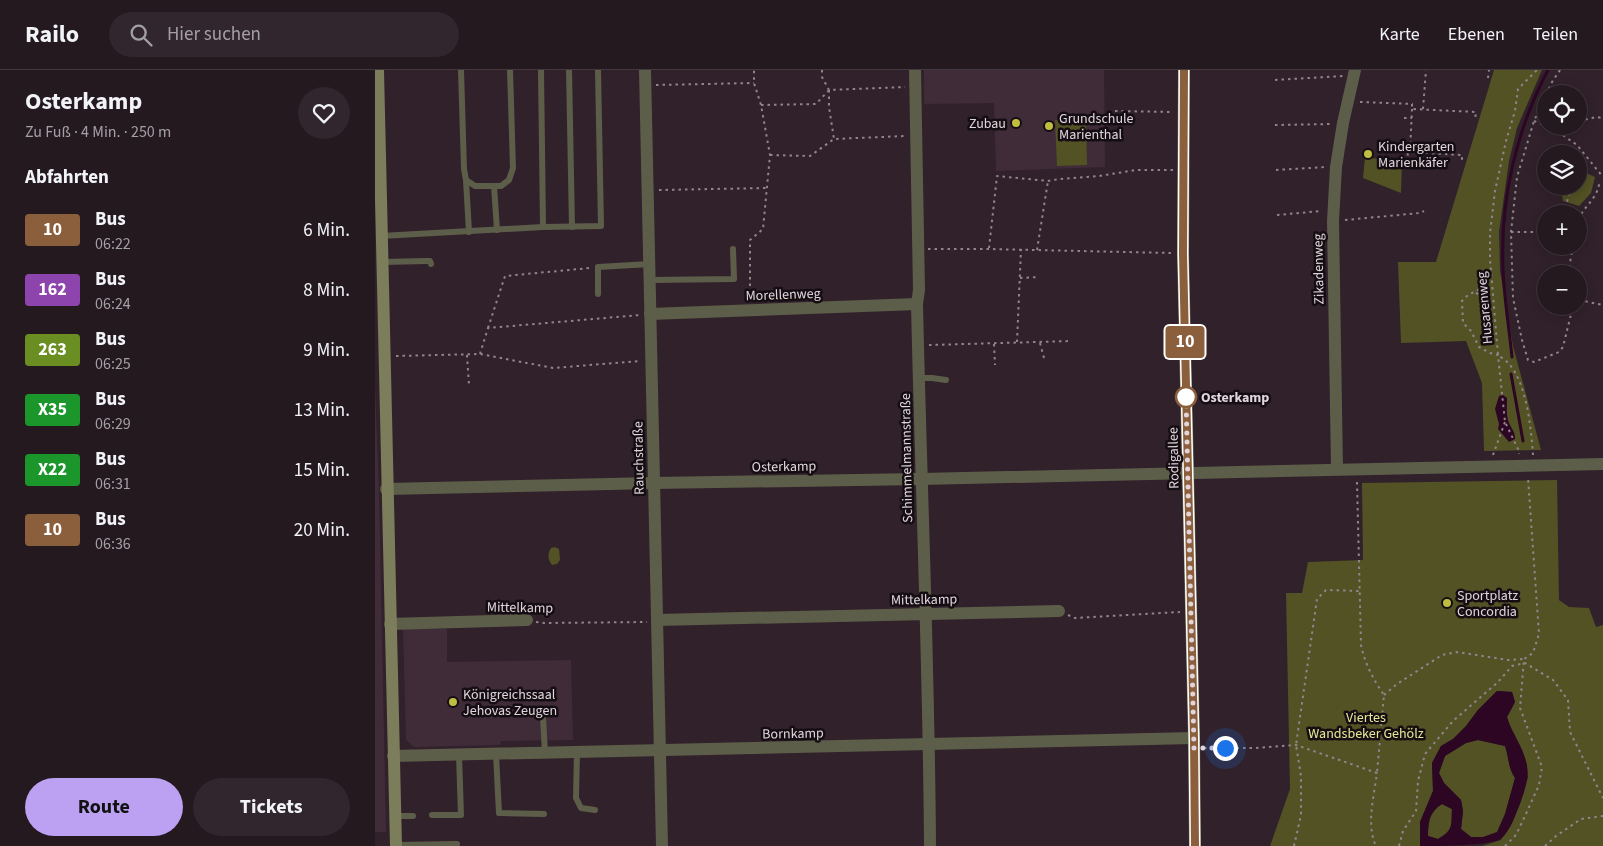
<!DOCTYPE html>
<html lang="de">
<meta charset="utf-8">
<style>
:root{--surface:#251920;--page:#31262d;--text:#f1f3f6;--muted:#a3a0a5;--line:#42383e;--accent:#bca0f2}
body{margin:0;font-family:"Source Sans 3",sans-serif;background:var(--page);color:var(--text);height:100vh;display:flex;flex-direction:column;font-size:19px;white-space:nowrap}
*{box-sizing:border-box;margin:0}
p{font-size:16px;color:var(--muted)}
.icon{flex:none;width:28px;height:28px;fill:none;stroke:currentColor;stroke-width:2;stroke-linecap:round;stroke-linejoin:round}
.map{position:relative;flex:1;overflow:hidden}
.sheet{display:flex;flex-direction:column;background:var(--surface);width:375px}
.sheet>*{flex:none}
.badge{padding:0 10px;border-radius:4px;font-size:18px;line-height:32px}
.controls{position:absolute;left:1162px;top:15px;display:grid;gap:10px}
.controls a{display:grid;place-items:center;width:50px;height:50px;border-radius:50%;background:var(--surface);box-shadow:0 2px 12px #0003,0 0 0 1px var(--line);font-size:25px}
.you{position:absolute;width:25px;height:25px;margin:-12px;border:4px solid #fff;border-radius:50%;background:#1a73e8;box-shadow:0 0 0 8px #1a73e833}
.map>.badge{position:absolute;translate:-50% -50%;box-shadow:0 0 0 2px #fff}
h2{padding:0 25px;font-size:19px;line-height:45px}
.round{display:grid;place-items:center;flex:none;width:52px;height:52px;border-radius:26px;background:var(--page)}
.headline{display:flex;align-items:center;justify-content:space-between;height:85px;padding:0 25px}
h1{font-size:24px;font-weight:700;line-height:38px}
.primary-button{display:flex;gap:10px;margin-top:auto;padding:10px 25px}
.primary-button a{flex:1;height:58px;border-radius:30px;background:var(--accent);color:#111;font-size:20px;font-weight:700;line-height:58px;text-align:center}
.primary-button a+a{background:var(--page);color:var(--text)}
ul{padding:0;list-style:none}
li{display:flex;align-items:center;gap:15px;height:60px;padding:0 25px}
li div{flex:1}
li b{display:block;font-size:19px}
li em{font-style:normal}
li .badge{min-width:55px;font-weight:700;text-align:center}
header{display:flex;align-items:center;gap:30px;box-sizing:border-box;height:70px;padding:0 25px;background:var(--surface);border-bottom:1px solid var(--line)}
header strong{font-size:24px}
nav{display:flex;gap:28px;margin-inline-start:auto;font-size:18px}
.search{width:350px;height:45px;background:var(--page);display:flex;align-items:center;gap:12px;box-sizing:border-box;padding:0 18px;border-radius:28px;color:var(--muted);font-size:19px}
main{display:flex;flex:1;min-height:0}
.map>svg:first-child{display:block}
</style>
<header>
<strong>Railo</strong>
<div class="search"><svg class="icon" aria-label="search" viewBox="0 0 24 24"><circle cx="10" cy="10" r="6"/><path d="M15 15l6 6"/></svg>Hier suchen</div>
<nav><a>Karte</a><a>Ebenen</a><a>Teilen</a></nav>
</header>
<main>
<section class="sheet">
<div class="headline"><div><h1>Osterkamp</h1><p>Zu Fuß · 4 Min. · 250 m</p></div><a class="round"><svg class="icon" aria-label="heart" viewBox="0 0 24 24"><path d="M12 20l-8-8c-3-5 5-10 8-4 3-6 11-1 8 4z"/></svg></a></div>
<h2>Abfahrten</h2>
<ul>
<li><span class="badge" style="background:#8b5e3c;color:#fff">10</span><div><b>Bus</b><p>06:22</p></div><em>6 Min.</em></li>
<li><span class="badge" style="background:#8e44ad;color:#fff">162</span><div><b>Bus</b><p>06:24</p></div><em>8 Min.</em></li>
<li><span class="badge" style="background:#6b8e23;color:#fff">263</span><div><b>Bus</b><p>06:25</p></div><em>9 Min.</em></li>
<li><span class="badge" style="background:#1a962b;color:#fff">X35</span><div><b>Bus</b><p>06:29</p></div><em>13 Min.</em></li>
<li><span class="badge" style="background:#1a962b;color:#fff">X22</span><div><b>Bus</b><p>06:31</p></div><em>15 Min.</em></li>
<li><span class="badge" style="background:#8b5e3c;color:#fff">10</span><div><b>Bus</b><p>06:36</p></div><em>20 Min.</em></li>
</ul>
<div class="primary-button"><a>Route</a><a>Tickets</a></div>
</section>
<div class="map">
<svg width="1228" height="776" viewBox="0 0 1228 776">
<rect width="100%" height="100%" fill="#31212b"/>
<g fill="#402b39">
<polygon points="549,0 729,0 730,97 621,101 619,33 549,34"/>
<polygon points="0,315 4,423 11,762 0,762"/>
<polygon points="28,559 72,559 72,592 196,590 198,670 126,671 125,675 39,677 31,670"/>
</g>
<g fill="#525225">
<polygon points="1119,0 1167,0 1142,58 1134,91 1124,162 1125,201 1138,276 1166,380 1109,381 1107,313 1091,271 1026,273 1023,192 1061,192"/>
<polygon points="711,49 712,95 682,96 680,50"/>
<polygon points="990,88 1027,90 1026,123 988,108"/>
<polygon points="1204,100 1220,107 1216,123 1204,136 1188,131 1186,119 1187,116 1204,116"/>
<polygon points="1182,410 1184,530 1194,537 1214,538 1221,557 1228,555 1228,776 1107,776 1126,770 1153,708 1152,695 1147,680 1135,658 1132,647 1140,632 1137,622 1122,621 1103,640 1091,656 1078,669 1066,676 1057,693 1058,721 1045,752 1045,776 895,776 915,719 911,523 927,523 933,492 988,490 987,413"/>
<path d="M180,477L184,479L185,490L182,494L177,495C173,490 172,484 176,478Z"/>
<path d="M1103,670L1130,676C1134,687 1133,698 1140,708L1130,744L1122,763L1108,767H1096L1086,759L1088,741L1086,730L1069,713L1064,703L1070,686L1091,673Z"/>
<path d="M1067,734L1077,739C1076,755 1079,760 1063,769L1053,766C1054,751 1054,743 1067,734Z"/>
</g>
<g fill="#2c0622" fill-rule="evenodd">
<path d="M1128,325L1132,328C1132,336 1131,346 1134,353C1137,360 1140,361 1140,369L1134,372L1123,359L1124,354L1120,339L1124,326Z"/>
<path d="M1122,621L1137,622L1140,632L1132,647C1137,664 1150,679 1152,697C1154,710 1149,722 1145,734C1140,746 1136,759 1127,768C1117,776 1062,776 1045,776V752L1058,721L1057,693L1066,676L1078,669L1091,656L1103,640ZM1103,670L1130,676C1134,688 1133,698 1140,708L1130,744L1122,762L1108,767H1096L1086,759L1088,741L1086,730L1069,713L1064,703L1070,686L1091,673ZM1067,734L1077,739C1076,755 1079,760 1063,769L1053,766C1053,752 1054,742 1067,734Z"/>
</g>
<g fill="none" stroke-linecap="round" stroke-linejoin="round">
<g stroke="#2c0622" stroke-width="3">
<path d="M1137,287C1134,257 1129,228 1128,199C1125,131 1141,60 1173,0"/>
<polyline points="1136,304 1148,371"/>
</g>
<g stroke="#91848c" stroke-width="2" stroke-dasharray="2.5 4" stroke-linecap="butt">
<polyline points="447,0 447,7 454,20 530,17"/>
<polyline points="1185,0 1177,12 1159,51 1142,107 1136,162 1138,228 1147,270 1153,290 1159,292 1184,282 1188,277 1198,236"/>
<polyline points="1113,8 1114,0"/>
<polyline points="900,10 968,6"/>
<polyline points="281,15 379,13"/>
<polyline points="454,20 454,37 459,69"/>
<polyline points="985,32 1037,34 1037,39 1101,42 1100,50"/>
<polyline points="386,35 441,34 454,20"/>
<polyline points="1037,39 1035,82 1087,85 1087,93"/>
<polyline points="1048,39 1051,0"/>
<polyline points="740,41 798,42"/>
<polyline points="1029,48 1037,48"/>
<polyline points="1159,51 1179,59 1202,75 1228,107"/>
<polyline points="1204,51 1221,47 1228,48"/>
<polyline points="900,55 956,54"/>
<polyline points="1179,59 1188,56"/>
<polyline points="395,85 435,86 459,69 530,66"/>
<polyline points="1032,92 1033,82 1035,82"/>
<polyline points="901,100 951,97"/>
<polyline points="284,120 392,118"/>
<polyline points="1188,144 1197,116"/>
<polyline points="902,145 946,141"/>
<polyline points="970,150 1045,143 1049,141"/>
<path d="M1204,150C1208,136 1220,132 1224,115L1228,112"/>
<polyline points="1136,162 1171,162"/>
<polyline points="614,178 622,106 673,111 684,109 724,106 761,100 798,100"/>
<polyline points="553,179 613,179 796,183"/>
<polyline points="662,180 673,111"/>
<polyline points="1116,204 1105,219 1093,225 1087,231 1088,253 1096,261 1104,277 1115,283 1123,285 1130,352 1144,381 1144,384"/>
<polyline points="1193,204 1198,176"/>
<polyline points="645,208 664,207"/>
<polyline points="1101,223 1118,232"/>
<polyline points="375,229 375,170 388,159 395,85 386,35 379,13 379,0"/>
<polyline points="1204,230 1228,235"/>
<polyline points="113,258 130,206 215,198"/>
<polyline points="642,272 646,179"/>
<polyline points="665,273 669,288"/>
<polyline points="619,274 620,295"/>
<polyline points="554,275 697,271"/>
<polyline points="105,284 113,258 265,245"/>
<polyline points="92,285 94,315"/>
<polyline points="21,286 105,284 178,298 265,291"/>
<polyline points="1118,385 1130,352"/>
<path d="M1158,385C1156,358 1152,316 1135,295C1132,291 1127,288 1123,285L1115,189V163L1120,121L1131,71L1140,41L1143,19L1162,0"/>
<path d="M982,412L986,575C990,594 998,609 1009,625L1002,703"/>
<polyline points="693,545 700,548 805,542"/>
<polyline points="161,552 169,553 272,552"/>
<polyline points="1009,625 1022,614 1067,585 1082,582 1133,590 1148,589"/>
<path d="M829,678H880L921,675L1002,703C999,726 991,755 1001,776"/>
<polyline points="919,776 926,745 926,706 921,675 942,529 951,520 984,521"/>
<polyline points="1024,776 1028,761 1041,741 1043,711 1050,684 1078,651 1123,612 1137,596 1150,593 1178,610 1193,630 1195,662 1228,728"/>
<polyline points="1130,776 1141,765 1150,746 1164,715 1167,697 1145,638 1149,589 1158,583 1164,564 1153,408"/>
<polyline points="1170,776 1181,766 1206,749 1228,746"/>
</g>
<g stroke="#5d5e49" stroke-width="6">
<polyline points="86,0 89,99 91,110 100,116 126,116 134,110 138,98 135,0"/>
<polyline points="166,0 168,157"/>
<polyline points="194,0 197,157"/>
<polyline points="91,110 94,162"/>
<polyline points="119,116 122,160"/>
<polyline points="6,166 168,157 226,156 223,0"/>
<polyline points="7,192 52,191 55,191 56,194"/>
<polyline points="275,210 359,209 358,179"/>
<polyline points="223,224 223,197 275,194"/>
<polyline points="544,308 557,308 571,310"/>
<polyline points="168,647 170,683"/>
<polyline points="202,682 201,728 206,738 220,740"/>
<polyline points="121,684 124,743 169,744"/>
<polyline points="57,745 86,745 84,685"/>
<polyline points="20,746 38,746"/>
<polyline points="20,775 82,774"/>
</g>
<g stroke="#5d5e49" stroke-width="12">
<polyline points="270,0 287,776"/>
<path d="M540,0L544,220L542,234C546,415 554,595 555,776"/>
<polyline points="275,244 542,234"/>
<polyline points="962,399 958,151 961,97 968,53 980,0"/>
<polyline points="11,419 279,413 546,409 1228,394"/>
<polyline points="282,550 684,541"/>
<polyline points="15,554 152,550"/>
<polyline points="18,686 819,668"/>
</g>
<g stroke="#7c7d5b" stroke-width="12">
<polyline points="3,0 21,776"/>
<polyline points="809,0 808,184 819,668 820,776"/>
</g>
</g>
<g fill="none" stroke-linecap="round" stroke-linejoin="round">
<g stroke="#fff" stroke-width="11">
<polyline id="line" points="809,0 808,184 819,668 820,776"/>
</g>
<use href="#line" stroke="#8b5e3c" stroke-width="8"/>
<polyline stroke="#e0d5dc" stroke-width="5" stroke-dasharray="0 9" points="811,327 819,678 850,678"/>
</g>
<g fill="#bfbe41" stroke="#140d12" stroke-width="2">
<circle cx="641" cy="53" r="5"/>
<circle cx="674" cy="56" r="5"/>
<circle cx="993" cy="84" r="5"/>
<circle cx="1072" cy="533" r="5"/>
<circle cx="78" cy="632" r="5"/>
</g>
<circle fill="#fff" stroke="#8b5e3c" stroke-width="2.5" cx="811" cy="327" r="10"/>
<g text-anchor="middle" stroke-width="5" stroke-linejoin="round" paint-order="stroke">
<g font-size="14" fill="#e0d5dc" stroke="#140d12" text-anchor="start">
<text x="684" y="53">Grundschule<tspan x="684" dy="16">Marienthal</tspan></text>
<text x="631" y="58" text-anchor="end">Zubau</text>
<text x="1003" y="81">Kindergarten<tspan x="1003" dy="16">Marienkäfer</tspan></text>
<text x="1082" y="530">Sportplatz<tspan x="1082" dy="16">Concordia</tspan></text>
<text x="88" y="629">Königreichssaal<tspan x="88" dy="16">Jehovas Zeugen</tspan></text>
</g>
<g font-size="14" fill="#e0d5dc" stroke="#140d12">
<text transform="translate(943 199) rotate(-91)" y="5">Zikadenweg</text>
<text transform="translate(408 224) rotate(-2)" y="5">Morellenweg</text>
<text transform="translate(1109 238) rotate(-95)" y="5">Husarenweg</text>
<text transform="translate(263 388) rotate(-91)" y="5">Rauchstraße</text>
<text transform="translate(531 388) rotate(-91)" y="5">Schimmelmannstraße</text>
<text transform="translate(798 388) rotate(-91)" y="5">Rodigallee</text>
<text transform="translate(409 396) rotate(-1)" y="5">Osterkamp</text>
<text transform="translate(549 529) rotate(-1)" y="5">Mittelkamp</text>
<text transform="translate(145 537) rotate(1)" y="5">Mittelkamp</text>
<text transform="translate(418 663) rotate(-1)" y="5">Bornkamp</text>
</g>
<g font-size="14" font-weight="bold" fill="#e0d5dc" stroke="#140d12" text-anchor="start">
<text x="826" y="332">Osterkamp</text>
</g>
<g font-size="14" fill="#e7e896" stroke="#140d12">
<text x="991" y="652">Viertes<tspan x="991" dy="16">Wandsbeker Gehölz</tspan></text>
</g>
</g>
</svg>
<div class="controls">
<a><svg class="icon" aria-label="locate" viewBox="0 0 24 24"><circle cx="12" cy="12" r="6"/><path d="M12 2v4M12 18v4M2 12h4M18 12h4"/></svg></a>
<a><svg class="icon" aria-label="layers" viewBox="0 0 24 24"><path d="M12 4l9 5-9 5-9-5zM3 14l9 5 9-5"/></svg></a>
<a>+</a>
<a>−</a>
</div>
<div class="you" style="left:850px;top:678px"></div>
<b class="badge" style="left:810px;top:272px;background:#8b5e3c;color:#fff">10</b>
</div>
</main>
